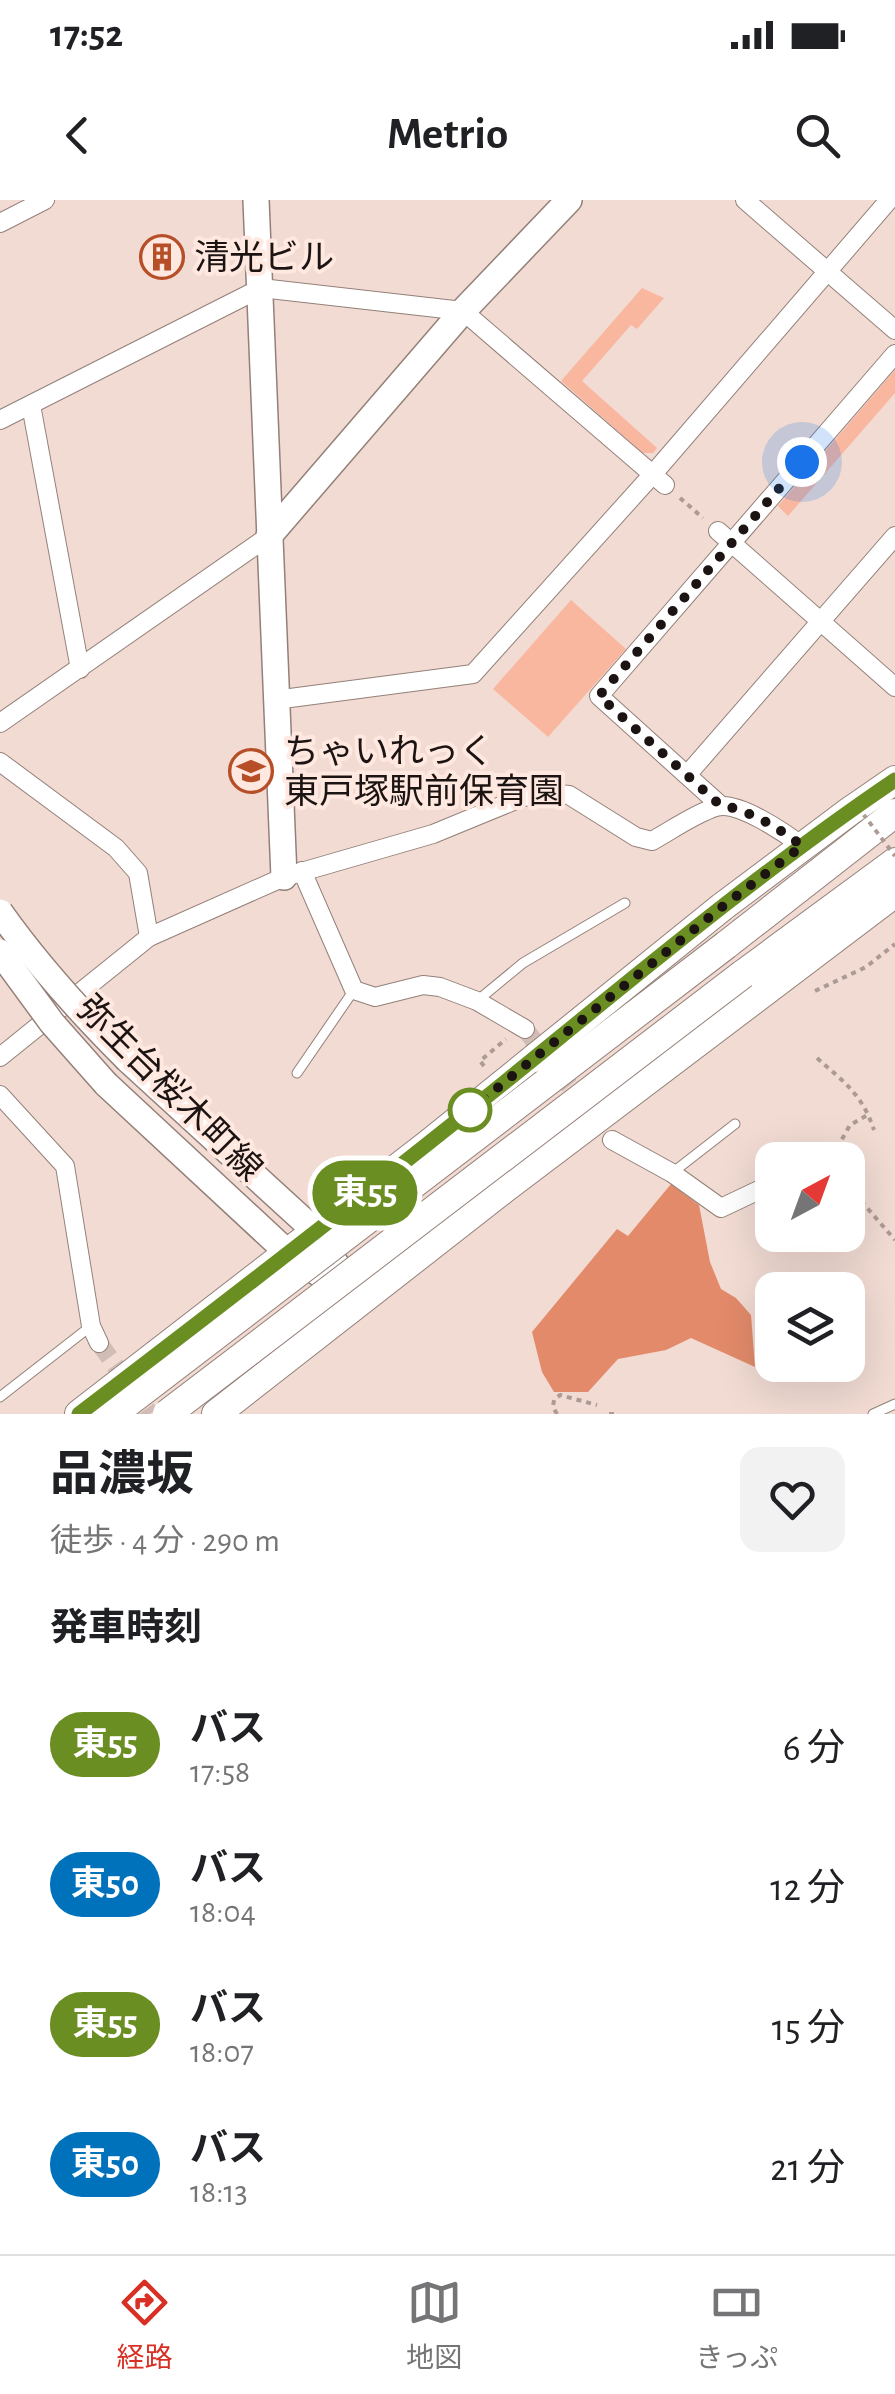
<!DOCTYPE html>
<html lang="ja">
<meta charset="utf-8">
<style>
:root{--surface:#fff;--page:#f2f2f2;--text:#202124;--muted:#757577;--line:#e0e0e0;--accent:#d93025}
body{margin:0;font-family:"Alegreya Sans","Noto Sans JP",sans-serif;background:var(--page);color:var(--text);height:100vh;display:flex;flex-direction:column;font-size:38px;white-space:nowrap}
*{box-sizing:border-box;margin:0}
p{font-size:32px;color:var(--muted)}
.icon{flex:none;width:55px;height:55px;fill:none;stroke:currentColor;stroke-width:2;stroke-linecap:round;stroke-linejoin:round}
.map{position:relative;height:1214px;overflow:hidden}
.side{display:flex;flex-direction:column;background:var(--surface);flex:1}
.side>*{flex:none}
.badge{padding:0 20px;border-radius:32px;font-size:35px;line-height:65px}
.needle{width:65px;rotate:41deg}
.tools{position:absolute;left:755px;top:942px;display:grid;gap:20px}
.tools a{display:grid;place-items:center;width:110px;height:110px;border-radius:20px;background:var(--surface);box-shadow:0 10px 40px #0002;font-size:50px}
.you{position:absolute;width:50px;height:50px;margin:-25px;border:8px solid #fff;border-radius:50%;background:#1a73e8;box-shadow:0 0 0 15px #1a73e833}
.map>.badge{position:absolute;translate:-50% -50%;box-shadow:0 0 0 5px #fff}
h2{padding:0 50px;font-size:38px;line-height:90px}
.round{display:grid;place-items:center;flex:none;width:105px;height:105px;border-radius:20px;background:var(--page)}
.overview{display:flex;align-items:center;justify-content:space-between;height:170px;padding:0 50px}
h1{font-size:48px;font-weight:700;line-height:75px}
ul{padding:0;list-style:none}
li{display:flex;align-items:center;gap:30px;height:140px;padding:0 50px}
li div{flex:1}
li b{display:block;font-size:38px}
li em{font-style:normal}
li .badge{min-width:110px;font-weight:700;text-align:center}
.status{display:flex;justify-content:space-between;align-items:center;height:70px;padding:0 50px;background:var(--surface);direction:ltr}
.status svg{height:28px;fill:currentColor}
header{display:flex;justify-content:space-between;align-items:center;height:130px;padding:0 50px;background:var(--surface);font-size:45px;font-weight:700}
.dock{display:flex;justify-content:space-around;align-items:center;height:140px;border-top:2px solid var(--line);background:var(--surface);font-size:28px;color:var(--muted)}
.dock a{display:grid;justify-items:center;gap:5px}
.dock .selected{color:var(--accent)}
.map>svg:first-child{display:block}
</style>
<div class="status"><b>17:52</b><svg viewBox="0 0 49 12"><path d="M0 12V9h3v3zM5 12V6h3v6zM10 12V3h3v9zM15 12V0h3v12zM26 1h20v11H26zM47 4h2v5h-2z"/></svg></div>
<header><svg class="icon" aria-label="back" viewBox="0 0 24 24"><path d="M15 5l-7 7 7 7"/></svg>Metrio<svg class="icon" aria-label="search" viewBox="0 0 24 24"><circle cx="10" cy="10" r="6"/><path d="M15 15l6 6"/></svg></header>
<div class="map">
<svg width="895" height="1214" viewBox="0 0 895 1214">
<rect width="100%" height="100%" fill="#f1dbd3"/>
<g fill="#fab79f">
<polygon points="642,88 664,98 637,129 631,125 582,181 657,248 653,253 643,253 561,181"/>
<polygon points="895,170 895,193 788,316 778,306"/>
<polygon points="571,400 626,449 548,537 493,489"/>
</g>
<polygon fill="#e28a6a" points="671,984 699,1005 710,1062 721,1089 736,1098 751,1115 755,1167 691,1138 666,1150 618,1159 588,1192 554,1192 542,1172 532,1132 617,1029 628,1036"/>
<g fill="none" stroke-linecap="round" stroke-linejoin="round">
<g stroke="#d1bdb6" stroke-width="18" stroke-dasharray="18 9" stroke-linecap="butt">
<polyline points="525,829 612,940"/>
<polyline points="99,1143 150,1214"/>
</g>
<g stroke="#948079" stroke-width="11">
<g id="lane">
<polyline points="477,801 523,763 625,703"/>
<polyline points="297,873 354,790"/>
<polyline points="672,973 735,924"/>
<polyline points="0,1197 91,1126"/>
<polyline points="873,1214 895,1204"/>
</g>
</g>
<g stroke="#948079" stroke-width="20">
<g id="street">
<polyline points="745,0 895,130"/>
<polyline points="0,23 45,0"/>
<polyline points="31,205 80,469"/>
<polyline points="0,220 261,88 463,111 665,285"/>
<polyline points="718,331 895,487"/>
<polyline points="275,500 473,474 653,274 889,0"/>
<polyline points="0,523 269,336"/>
<polyline points="0,562 116,648 138,673 149,737"/>
<polyline points="687,575 895,336"/>
<polyline points="720,605 599,496 895,154"/>
<polyline points="302,671 354,790 375,797 423,785 440,787 477,801 525,829"/>
<path d="M0,857L149,737L284,677L433,634L523,597L549,593L569,595L636,637L652,641C672,630 694,614 716,607C737,600 785,633 802,646"/>
<polyline points="0,895 65,966 91,1126 99,1143"/>
<polyline points="612,940 672,973 721,1008 759,990 772,981"/>
<polyline points="804,960 814,953 822,960"/>
</g>
</g>
<g stroke="#948079" stroke-width="28">
<g id="secondary">
<polyline points="256,0 284,677"/>
<polyline points="269,336 463,111 569,0"/>
<polyline points="128,860 315,1031 356,1095"/>
<polyline points="106,884 288,1053 351,1095"/>
</g>
</g>
<g stroke="#948079" stroke-width="30">
<g id="primary">
<polyline points="722,707 850,611 895,580"/>
<polyline points="726,745 895,613"/>
<polyline points="743,774 895,662"/>
<polyline points="79,1214 427,945 535,858"/>
<polyline points="216,1214 504,989 895,693"/>
</g>
</g>
<g stroke="#ac9a94" stroke-width="4" stroke-dasharray="5 5" stroke-linecap="butt">
<polyline points="680,298 703,318"/>
<polyline points="815,791 866,767 895,744"/>
<path d="M817,858C844,882 862,894 874,930"/>
<polyline points="484,866 480,861 506,839"/>
<polyline points="837,948 850,925 869,914"/>
<polyline points="848,986 895,1040"/>
<polyline points="557,1214 553,1207 554,1200 560,1195 597,1205"/>
<polyline points="609,1214 618,1214"/>
</g>
<use href="#lane" stroke="#fff" stroke-width="9"/>
<use href="#street" stroke="#fff" stroke-width="18"/>
<use href="#secondary" stroke="#fff" stroke-width="25"/>
<use href="#primary" stroke="#fff" stroke-width="28"/>
<g stroke="#948079" stroke-width="28" stroke-linecap="butt">
<g id="secondary-bridge">
<path d="M0,712C38,766 81,813 128,860"/>
<polyline points="0,752 52,823 106,884"/>
</g>
</g>
<g stroke="#948079" stroke-width="30" stroke-linecap="butt">
<g id="primary-bridge">
<polyline points="535,858 722,707"/>
<polyline points="113,1214 726,745"/>
<polyline points="167,1214 743,774"/>
</g>
</g>
<polyline stroke="#ac9a94" stroke-width="4" stroke-dasharray="5 5" stroke-linecap="butt" points="851,598 895,656"/>
<use href="#secondary-bridge" stroke="#fff" stroke-width="25"/>
<use href="#primary-bridge" stroke="#fff" stroke-width="28"/>
</g>
<g fill="none" stroke-linecap="round" stroke-linejoin="round">
<g stroke="#fff" stroke-width="22">
<path id="line" d="M79,1214C222,1105 365,995 505,882C632,779 759,672 895,580"/>
</g>
<use href="#line" stroke="#6b8e23" stroke-width="15"/>
<path stroke="#1c1412" stroke-width="10" stroke-dasharray="0 18" d="M470,910L722,707L802,646C779,628 749,610 720,605L599,496L802,262"/>
</g>
<defs>
<g id="building-ring" transform="scale(2.25)"><circle r="9.5" fill="#fee8e0" stroke="#b64f27" stroke-width="1.5"/><path d="M-4-6H4V6H1V3H-1V6H-4ZM-2.5-4.3h1.7v1.8h-1.7ZM.8-4.3h1.7v1.8H.8ZM-2.5-1h1.7V.8h-1.7ZM.8-1h1.7V.8H.8Z" fill="#b64f27"/></g>
<g id="school-ring" transform="scale(2.25)"><circle r="9.5" fill="#fee8e0" stroke="#b64f27" stroke-width="1.5"/><path d="M0-5L7-2L0 1L-7-2ZM-4 1L0 2.5L4 1V4Q0 6-4 4Z" fill="#b64f27"/></g>
</defs>
<g fill-rule="evenodd">
<use href="#building-ring" x="162" y="57"/>
<use href="#school-ring" x="251" y="571"/>
</g>
<circle fill="#fff" stroke="#6b8e23" stroke-width="5" cx="470" cy="910" r="20"/>
<g text-anchor="middle" stroke-width="8" stroke-linejoin="round" paint-order="stroke">
<g font-size="35" fill="#1c1412" stroke="#fee8e0" text-anchor="start">
<text x="194" y="69">清光ビル</text>
<text x="284" y="563">ちゃいれっく<tspan x="284" dy="40">東戸塚駅前保育園</tspan></text>
</g>
<g font-size="35" fill="#1c1412" stroke="#fee8e0">
<text transform="translate(170 888) rotate(45)" y="12">弥生台桜木町線</text>
</g>
</g>
</svg>
<div class="tools">
<a><svg class="needle" viewBox="-14 -14 28 28"><path d="M0-13l5 13h-10z" fill="#e53935"/><path d="M0 13l5-13h-10z" fill="#757577"/></svg></a>
<a><svg class="icon" aria-label="layers" viewBox="0 0 24 24"><path d="M12 4l9 5-9 5-9-5zM3 14l9 5 9-5"/></svg></a>
</div>
<div class="you" style="left:802px;top:262px"></div>
<b class="badge" style="left:365px;top:993px;background:#6b8e23;color:#fff">東55</b>
</div>
<section class="side">
<div class="overview"><div><h1>品濃坂</h1><p>徒歩 · 4 分 · 290 m</p></div><a class="round"><svg class="icon" aria-label="heart" viewBox="0 0 24 24"><path d="M12 20l-8-8c-3-5 5-10 8-4 3-6 11-1 8 4z"/></svg></a></div>
<h2>発車時刻</h2>
<ul>
<li><span class="badge" style="background:#6b8e23;color:#fff">東55</span><div><b>バス</b><p>17:58</p></div><em>6 分</em></li>
<li><span class="badge" style="background:#0072bc;color:#fff">東50</span><div><b>バス</b><p>18:04</p></div><em>12 分</em></li>
<li><span class="badge" style="background:#6b8e23;color:#fff">東55</span><div><b>バス</b><p>18:07</p></div><em>15 分</em></li>
<li><span class="badge" style="background:#0072bc;color:#fff">東50</span><div><b>バス</b><p>18:13</p></div><em>21 分</em></li>
</ul>
</section>
<nav class="dock">
<a class="selected"><svg class="icon" aria-label="directions" viewBox="0 0 24 24"><path d="M12 3l9 9-9 9-9-9zM9 14v-3h6M13 9l2 2-2 2"/></svg>経路</a>
<a><svg class="icon" aria-label="map" viewBox="0 0 24 24"><path d="M3 6l6-2 6 2 6-2v14l-6 2-6-2-6 2zM9 4v14M15 6v14"/></svg>地図</a>
<a><svg class="icon" aria-label="tickets" viewBox="0 0 24 24"><path d="M3 7h18v10H3zM15 7v10"/></svg>きっぷ</a>
</nav>
